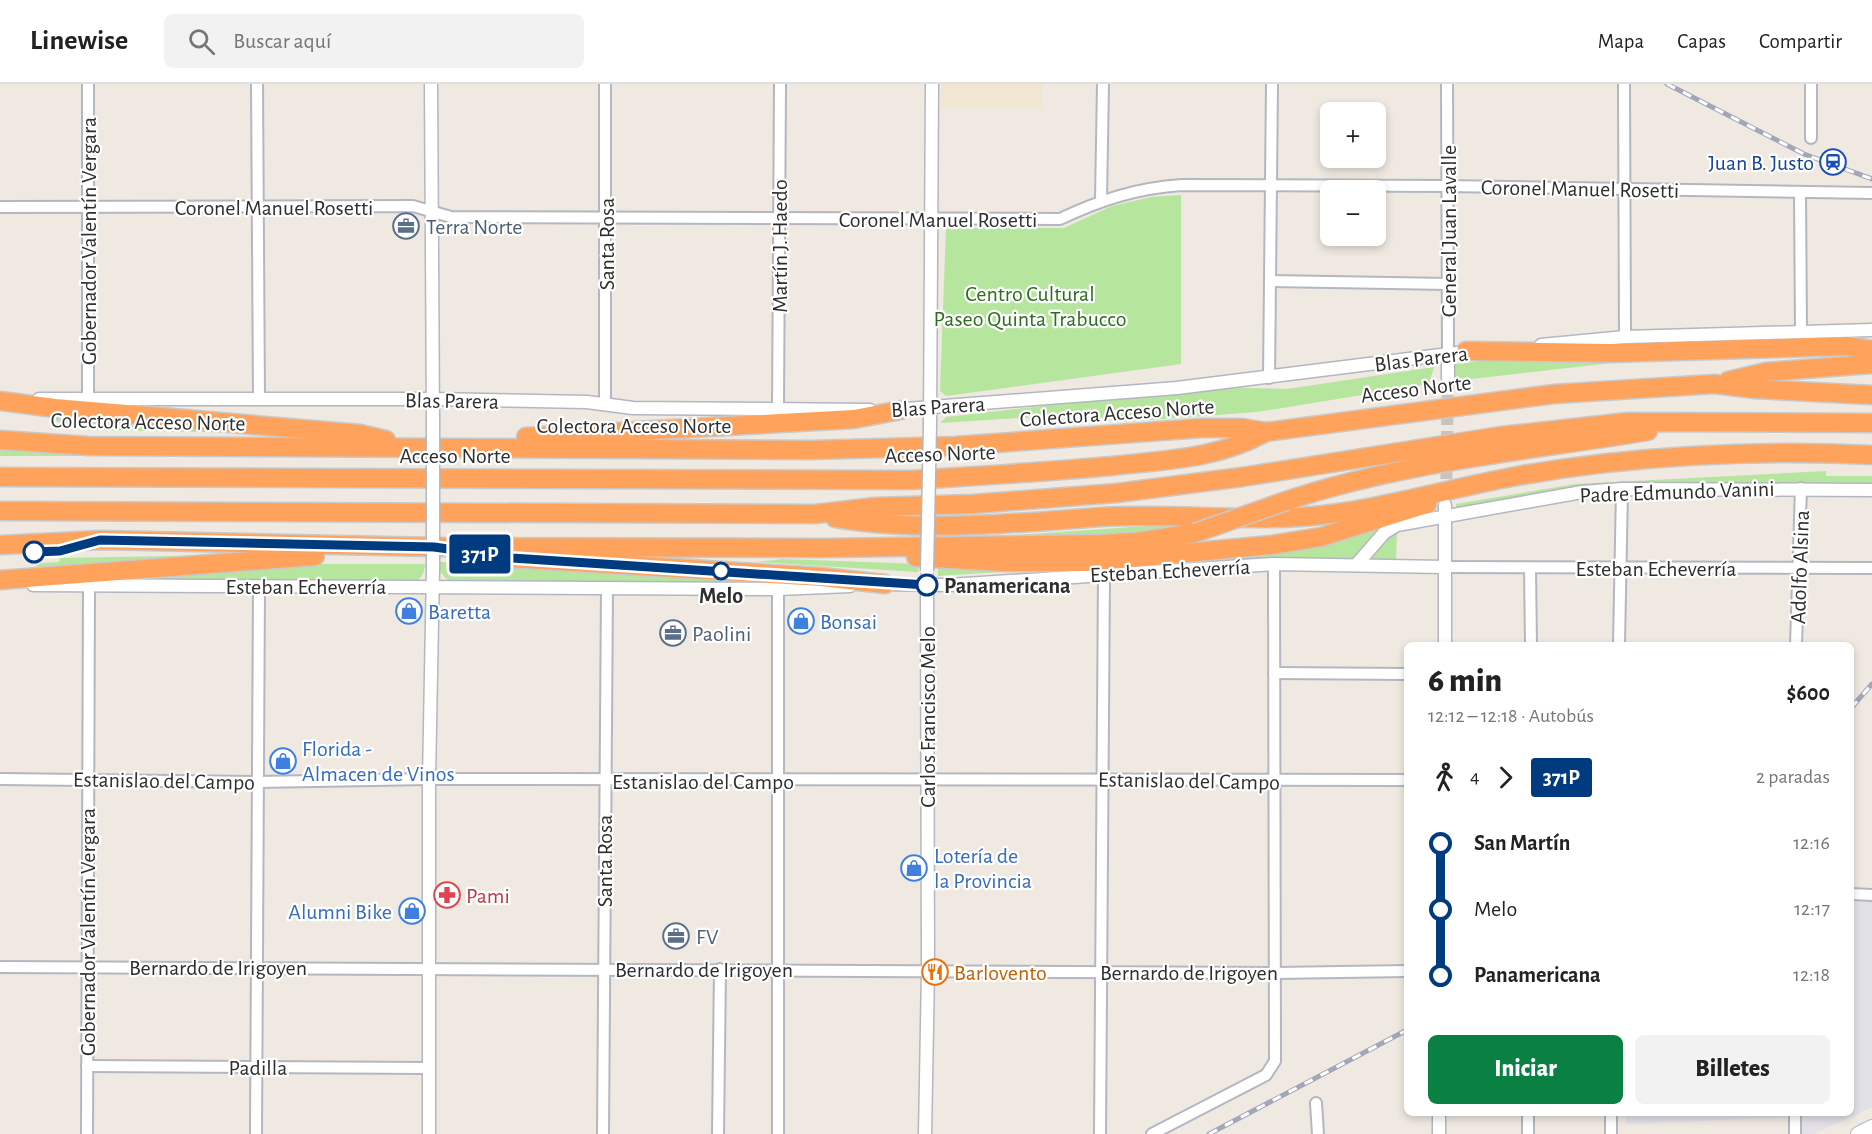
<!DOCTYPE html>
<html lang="es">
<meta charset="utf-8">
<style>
:root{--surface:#fff;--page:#f2f2f2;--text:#222;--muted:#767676;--line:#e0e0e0;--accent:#0b8043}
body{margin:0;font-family:"Alegreya Sans",sans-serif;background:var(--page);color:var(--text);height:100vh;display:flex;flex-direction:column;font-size:22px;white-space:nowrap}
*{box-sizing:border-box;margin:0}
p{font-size:20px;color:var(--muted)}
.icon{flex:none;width:33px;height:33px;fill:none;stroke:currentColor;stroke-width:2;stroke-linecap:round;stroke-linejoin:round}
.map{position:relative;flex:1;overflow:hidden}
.sheet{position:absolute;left:1404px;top:558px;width:450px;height:474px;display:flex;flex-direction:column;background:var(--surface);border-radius:9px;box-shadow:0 3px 9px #0003}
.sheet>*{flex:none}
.badge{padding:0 12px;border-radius:4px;font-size:21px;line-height:39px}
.fabs{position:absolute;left:1320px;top:18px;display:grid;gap:12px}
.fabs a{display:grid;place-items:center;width:66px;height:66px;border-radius:9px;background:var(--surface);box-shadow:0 3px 9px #0003;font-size:30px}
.map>.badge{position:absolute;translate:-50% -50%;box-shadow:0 0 0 3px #fff}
.legs{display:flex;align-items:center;gap:9px;height:66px;padding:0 24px;font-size:20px}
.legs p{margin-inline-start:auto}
.overview{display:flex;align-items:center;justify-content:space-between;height:102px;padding:0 24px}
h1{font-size:33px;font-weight:800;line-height:45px}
.primary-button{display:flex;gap:12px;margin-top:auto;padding:12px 24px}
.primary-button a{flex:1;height:69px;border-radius:9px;background:var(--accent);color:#fff;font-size:24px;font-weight:800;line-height:69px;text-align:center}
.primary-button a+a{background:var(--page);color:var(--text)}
ul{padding:0 24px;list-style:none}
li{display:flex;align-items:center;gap:21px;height:66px;font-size:22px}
li i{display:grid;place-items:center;width:9px;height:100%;margin:0 8px;background:currentColor}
li i::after{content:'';width:15px;height:15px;margin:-8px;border:4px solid;border-radius:50%;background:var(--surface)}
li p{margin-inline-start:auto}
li:first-child i{background:linear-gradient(#0000 50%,currentColor 0)}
li:last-child i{background:linear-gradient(currentColor 50%,#0000 0)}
header{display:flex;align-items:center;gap:36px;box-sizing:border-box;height:84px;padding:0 30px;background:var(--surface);border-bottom:2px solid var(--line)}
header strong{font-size:28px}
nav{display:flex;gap:33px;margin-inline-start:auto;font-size:21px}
.search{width:420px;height:54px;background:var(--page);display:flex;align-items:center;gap:15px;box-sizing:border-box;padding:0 21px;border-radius:9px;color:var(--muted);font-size:22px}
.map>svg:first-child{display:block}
</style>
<header>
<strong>Linewise</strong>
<div class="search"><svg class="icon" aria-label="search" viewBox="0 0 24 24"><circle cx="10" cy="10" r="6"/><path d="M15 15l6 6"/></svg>Buscar aquí</div>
<nav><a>Mapa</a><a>Capas</a><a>Compartir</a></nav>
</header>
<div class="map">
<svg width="1872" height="1050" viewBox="0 0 1872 1050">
<rect width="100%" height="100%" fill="#efe9e1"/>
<polygon fill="#e3e1e8" points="1851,818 1872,818 1872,1023 1814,1050 1801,1050 1798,1033 1626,1040 1626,1029 1851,1029"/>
<polygon fill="#f0e6d1" points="941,0 1043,0 1043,23 942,24"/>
<g fill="#b6e59e">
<polygon points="1181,111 1181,280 946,312 940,307 946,144 1064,144 1112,122 1151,113"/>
<polygon points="1637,276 1454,297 1453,280 1483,277"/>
<polygon points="1434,283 1429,300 1257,328 1123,338 1083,330 940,339 946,333 1209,303 1287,305"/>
<polygon points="10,326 256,349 90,346 69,343 49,333"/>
<polygon points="0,365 96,372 0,372"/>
<polygon points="1826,387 1826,392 1872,392 1872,400 1630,400 1456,425 1456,420 1575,400"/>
<path d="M1434,426V431L1398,439L1352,477L1185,478C1269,468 1353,452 1434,426Z"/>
<polygon points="1147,442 1190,442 1132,453 939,456 939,452 1000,452"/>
<polygon points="1397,448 1396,477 1369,476 1384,454"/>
<polygon points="225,471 32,485 41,479 59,478 60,474"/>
<polygon points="783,475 919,480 918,488 756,478"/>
<polygon points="440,478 505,479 722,495 722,500 449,497 440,488"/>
<polygon points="938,479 1033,486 938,492"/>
<path d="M301,480H425C424,490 422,495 412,499L90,497Z"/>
</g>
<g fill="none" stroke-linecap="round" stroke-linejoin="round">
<polyline stroke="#c8c4bd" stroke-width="12" stroke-dasharray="12 6" stroke-linecap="butt" points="1446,413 1448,294"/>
<g stroke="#b4b7c1" stroke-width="14">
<g id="minor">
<polyline points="257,0 259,315"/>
<polyline points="1447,0 1448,269"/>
<polyline points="1624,0 1625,253"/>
<polyline points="1811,0 1811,54"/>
<polyline points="1800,108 1801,246"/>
<polyline points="1101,116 1103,0"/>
<path d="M0,123L413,122L451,133L1060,135C1100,116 1137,104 1182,101L1447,102L1872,109"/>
<polyline points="1270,197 1449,200"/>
<polyline points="1269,294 1272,0"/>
<polyline points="88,314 88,0"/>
<polyline points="605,320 605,0"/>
<polyline points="778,325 780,0"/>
<polyline points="1444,483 1872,484"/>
<polyline points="1530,484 1531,561"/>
<polyline points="778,505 778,1050"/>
<polyline points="1619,561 1622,405"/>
<polyline points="1796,561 1801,404"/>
<polyline points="1274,589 1407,590"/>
<polyline points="0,695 257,698 429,695 1407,696"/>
<polyline points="1851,810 1872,811"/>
<polyline points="0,883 1275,889 1407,887"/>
<polyline points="87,982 429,984"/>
<polyline points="1316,1019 1318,1050"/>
<polyline points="1528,1029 1528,1050"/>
<polyline points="87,1050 89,502"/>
<polyline points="256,1050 259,502"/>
<polyline points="603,1050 607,504"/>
<polyline points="718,1050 720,885"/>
<polyline points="1100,1050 1104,490"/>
<polyline points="1152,1050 1266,991 1275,977 1274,480"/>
<polyline points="1611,1050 1611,1029"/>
<polyline points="1795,1050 1795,1029"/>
</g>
</g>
<g stroke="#b4b7c1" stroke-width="15">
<g id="tertiary">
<polyline points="431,0 433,336"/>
<polyline points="1541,261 1625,253 1872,246"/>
<polyline points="1448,294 1448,269"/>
<polyline points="39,315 432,315 587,318 633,324 870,326"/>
<polyline points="893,326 1177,304 1473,267"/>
<polyline points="930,341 932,0"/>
<polyline points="1357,480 1384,449 1397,441 1582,408 1622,405 1872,406"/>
<polyline points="879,500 949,501 1274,480 1444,483"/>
<polyline points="33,501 778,505 850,502"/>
<polyline points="1445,561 1445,421"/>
<polyline points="429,1050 429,695 433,484"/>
<polyline points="925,1050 928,887 927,493"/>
<polyline points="1439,1050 1439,1029"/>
</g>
</g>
<g stroke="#b4b7c1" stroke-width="16">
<polyline id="secondary" points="1858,1050 1872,1043"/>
</g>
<g stroke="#c9c9c9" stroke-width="21">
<g id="motorway">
<polyline points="1466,267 1610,269 1847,262 1872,266"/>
<polyline points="1728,297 1766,288 1872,280"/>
<polyline points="0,317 55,324 360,350 386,356"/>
<polyline points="526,353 854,335 901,326"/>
<polyline points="0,356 88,362 811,366 955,362 1202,344 1242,344 1266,348"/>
<path d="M0,393L911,396C978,392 1045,388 1112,382C1165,376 1218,375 1266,348L1554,310L1715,300L1755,305L1872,311"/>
<path d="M1286,417C1402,378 1527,367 1648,347"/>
<polyline points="0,427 815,430 875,423 973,420 1117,409 1242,393 1501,352 1628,338 1872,339"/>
<path d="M835,434C922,449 1014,439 1101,433C1168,429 1234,437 1301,433C1372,428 1442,406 1512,393C1625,372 1757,365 1872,371"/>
<polyline points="0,461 101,456 434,463 824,464 1100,460 1137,458 1195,449"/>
<polyline points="916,473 1001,478 1088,478 1271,461 1321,453 1427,420"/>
<polyline points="510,474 821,493 885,500"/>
<polyline points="0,496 315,472"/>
</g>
</g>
<use href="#minor" stroke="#fff" stroke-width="10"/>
<use href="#tertiary" stroke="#fff" stroke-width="12"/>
<use href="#secondary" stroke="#fff" stroke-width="14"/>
<use href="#motorway" stroke="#ffa35c" stroke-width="18"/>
<g stroke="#a3a6b8" stroke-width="5">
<g id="rail">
<polyline points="1667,0 1804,70 1872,95"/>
<polyline points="1851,624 1872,600"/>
<polyline points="1209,1050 1407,946"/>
</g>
</g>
<use href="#rail" stroke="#fff" stroke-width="3" stroke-dasharray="9" stroke-linecap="butt"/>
<g stroke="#b4b7c1" stroke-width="15" stroke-linecap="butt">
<g id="tertiary-bridge">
<polyline points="433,336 433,484"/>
<polyline points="927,487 930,341"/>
</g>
</g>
<g stroke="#c9c9c9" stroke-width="21" stroke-linecap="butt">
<polyline id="motorway-bridge" points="1195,449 1286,417"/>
</g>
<use href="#tertiary-bridge" stroke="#fff" stroke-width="12"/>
<use href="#motorway-bridge" stroke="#ffa35c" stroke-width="18"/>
</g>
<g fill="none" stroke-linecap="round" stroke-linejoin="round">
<g stroke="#fff" stroke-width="14">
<polyline id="line-1" points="34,468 60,467 100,456 434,463 512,474 927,501"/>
</g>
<use href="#line-1" stroke="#003b80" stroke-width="9"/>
</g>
<defs>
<g id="station-ring" transform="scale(1.35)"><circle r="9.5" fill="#fff" stroke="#1a4fb4" stroke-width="1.5"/><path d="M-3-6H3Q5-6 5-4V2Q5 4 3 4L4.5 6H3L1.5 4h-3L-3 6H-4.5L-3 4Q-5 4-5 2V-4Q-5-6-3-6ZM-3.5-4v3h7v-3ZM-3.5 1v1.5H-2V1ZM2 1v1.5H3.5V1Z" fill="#1a4fb4"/></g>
<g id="office-ring" transform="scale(1.35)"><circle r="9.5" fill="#fff" stroke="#5c6f8a" stroke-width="1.5"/><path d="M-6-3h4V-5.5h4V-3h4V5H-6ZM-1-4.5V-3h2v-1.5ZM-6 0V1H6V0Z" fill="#5c6f8a"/></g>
<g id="shop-ring" transform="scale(1.35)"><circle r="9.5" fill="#fff" stroke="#3f7fe0" stroke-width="1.5"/><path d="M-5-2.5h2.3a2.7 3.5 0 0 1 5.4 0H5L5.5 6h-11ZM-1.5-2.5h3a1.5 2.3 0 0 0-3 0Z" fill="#3f7fe0"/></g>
<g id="pharmacy-ring" transform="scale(1.35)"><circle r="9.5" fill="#fff" stroke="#e0444e" stroke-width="1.5"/><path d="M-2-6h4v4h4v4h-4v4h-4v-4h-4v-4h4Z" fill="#e0444e"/></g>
<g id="restaurant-ring" transform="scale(1.35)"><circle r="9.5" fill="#fff" stroke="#e8710a" stroke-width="1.5"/><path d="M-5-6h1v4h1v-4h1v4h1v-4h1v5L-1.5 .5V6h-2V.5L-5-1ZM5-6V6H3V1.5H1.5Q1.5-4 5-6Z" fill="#e8710a"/></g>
</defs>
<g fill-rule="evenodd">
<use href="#station-ring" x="1833" y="78"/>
<use href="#office-ring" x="406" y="142"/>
<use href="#shop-ring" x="409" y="527"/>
<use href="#shop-ring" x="801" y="537"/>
<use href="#office-ring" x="673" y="549"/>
<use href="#shop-ring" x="283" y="677"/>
<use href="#shop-ring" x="914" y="784"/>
<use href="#pharmacy-ring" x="447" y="811"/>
<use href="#shop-ring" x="412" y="827"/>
<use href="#office-ring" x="676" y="852"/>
<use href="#restaurant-ring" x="935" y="888"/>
</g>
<g fill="#fff" stroke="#003b80" stroke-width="3">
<circle cx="34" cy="468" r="10"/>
<circle cx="721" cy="487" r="8"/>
<circle cx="927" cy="501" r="10"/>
</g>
<g text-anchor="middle" stroke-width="4.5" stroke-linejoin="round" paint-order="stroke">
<g font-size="22" fill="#164399" stroke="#fff" text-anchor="end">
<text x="1814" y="86">Juan B. Justo</text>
</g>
<g font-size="22" fill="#2e2e2e" stroke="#fff">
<text transform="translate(1580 104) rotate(1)" y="8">Coronel Manuel Rosetti</text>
<text x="274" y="131">Coronel Manuel Rosetti</text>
<text x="938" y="143">Coronel Manuel Rosetti</text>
<text transform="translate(1448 147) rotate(-90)" y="8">General Juan Lavalle</text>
<text transform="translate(88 157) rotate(-90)" y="8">Gobernador Valentín Vergara</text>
<text transform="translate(606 160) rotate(-90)" y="8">Santa Rosa</text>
<text transform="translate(779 162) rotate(-90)" y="8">Martín J. Haedo</text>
<text transform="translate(1421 274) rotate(-7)" y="8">Blas Parera</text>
<text transform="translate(1416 304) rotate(-7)" y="8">Acceso Norte</text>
<text transform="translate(452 316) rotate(1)" y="8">Blas Parera</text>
<text transform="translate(938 322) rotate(-4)" y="8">Blas Parera</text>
<text transform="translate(1117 328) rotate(-4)" y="8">Colectora Acceso Norte</text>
<text transform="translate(148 337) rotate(1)" y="8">Colectora Acceso Norte</text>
<text x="634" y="349">Colectora Acceso Norte</text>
<text transform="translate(940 369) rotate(-2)" y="8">Acceso Norte</text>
<text x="455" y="379">Acceso Norte</text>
<text transform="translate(1677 407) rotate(-2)" y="8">Padre Edmundo Vanini</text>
<text transform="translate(1799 483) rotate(-88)" y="8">Adolfo Alsina</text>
<text x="1656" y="492">Esteban Echeverría</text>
<text transform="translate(1170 486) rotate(-3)" y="8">Esteban Echeverría</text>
<text x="306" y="510">Esteban Echeverría</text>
<text transform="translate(927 633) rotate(-90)" y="8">Carlos Francisco Melo</text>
<text transform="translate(164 696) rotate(1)" y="8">Estanislao del Campo</text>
<text transform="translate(1189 696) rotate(1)" y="8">Estanislao del Campo</text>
<text x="703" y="705">Estanislao del Campo</text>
<text transform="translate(604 777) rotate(-90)" y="8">Santa Rosa</text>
<text transform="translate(87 848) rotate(-90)" y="8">Gobernador Valentín Vergara</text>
<text x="218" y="891">Bernardo de Irigoyen</text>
<text x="704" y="893">Bernardo de Irigoyen</text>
<text x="1189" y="896">Bernardo de Irigoyen</text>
<text x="258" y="991">Padilla</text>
</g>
<g font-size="22" fill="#4e5e75" stroke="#fff" text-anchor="start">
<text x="426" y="150">Terra Norte</text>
<text x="692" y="557">Paolini</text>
<text x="696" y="860">FV</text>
</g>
<g font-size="22" fill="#2c6e1b" stroke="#fff">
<text x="1030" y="217">Centro Cultural<tspan x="1030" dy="25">Paseo Quinta Trabucco</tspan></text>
</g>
<g font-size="22" font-weight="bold" fill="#2e2e2e" stroke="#fff" text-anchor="start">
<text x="944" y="509">Panamericana</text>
<text x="721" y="519" text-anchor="middle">Melo</text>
</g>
<g font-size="22" fill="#366cbe" stroke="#fff" text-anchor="start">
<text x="428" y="535">Baretta</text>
<text x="820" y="545">Bonsai</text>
<text x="302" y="672">Florida -<tspan x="302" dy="25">Almacen de Vinos</tspan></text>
<text x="934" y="779">Lotería de<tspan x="934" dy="25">la Provincia</tspan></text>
<text x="392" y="835" text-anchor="end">Alumni Bike</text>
</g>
<g font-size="22" fill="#be3a42" stroke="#fff" text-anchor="start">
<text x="466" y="819">Pami</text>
</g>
<g font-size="22" fill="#c56008" stroke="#fff" text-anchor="start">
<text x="954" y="896">Barlovento</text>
</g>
</g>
</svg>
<div class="fabs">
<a>+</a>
<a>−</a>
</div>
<b class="badge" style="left:480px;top:470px;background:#003b80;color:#fff">371P</b>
<section class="sheet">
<div class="overview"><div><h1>6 min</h1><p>12:12 – 12:18 · Autobús</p></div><b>$600</b></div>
<div class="legs"><svg class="icon" aria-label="walk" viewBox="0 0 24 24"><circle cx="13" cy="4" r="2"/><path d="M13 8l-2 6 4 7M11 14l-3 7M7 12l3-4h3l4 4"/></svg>4<svg class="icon" aria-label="forward" viewBox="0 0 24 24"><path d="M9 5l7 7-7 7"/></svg><b class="badge" style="background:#003b80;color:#fff">371P</b><p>2 paradas</p></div>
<ul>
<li><i style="color:#003b80"></i><b>San Martín</b><p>12:16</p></li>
<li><i style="color:#003b80"></i><span>Melo</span><p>12:17</p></li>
<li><i style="color:#003b80"></i><b>Panamericana</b><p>12:18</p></li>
</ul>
<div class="primary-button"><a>Iniciar</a><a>Billetes</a></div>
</section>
</div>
